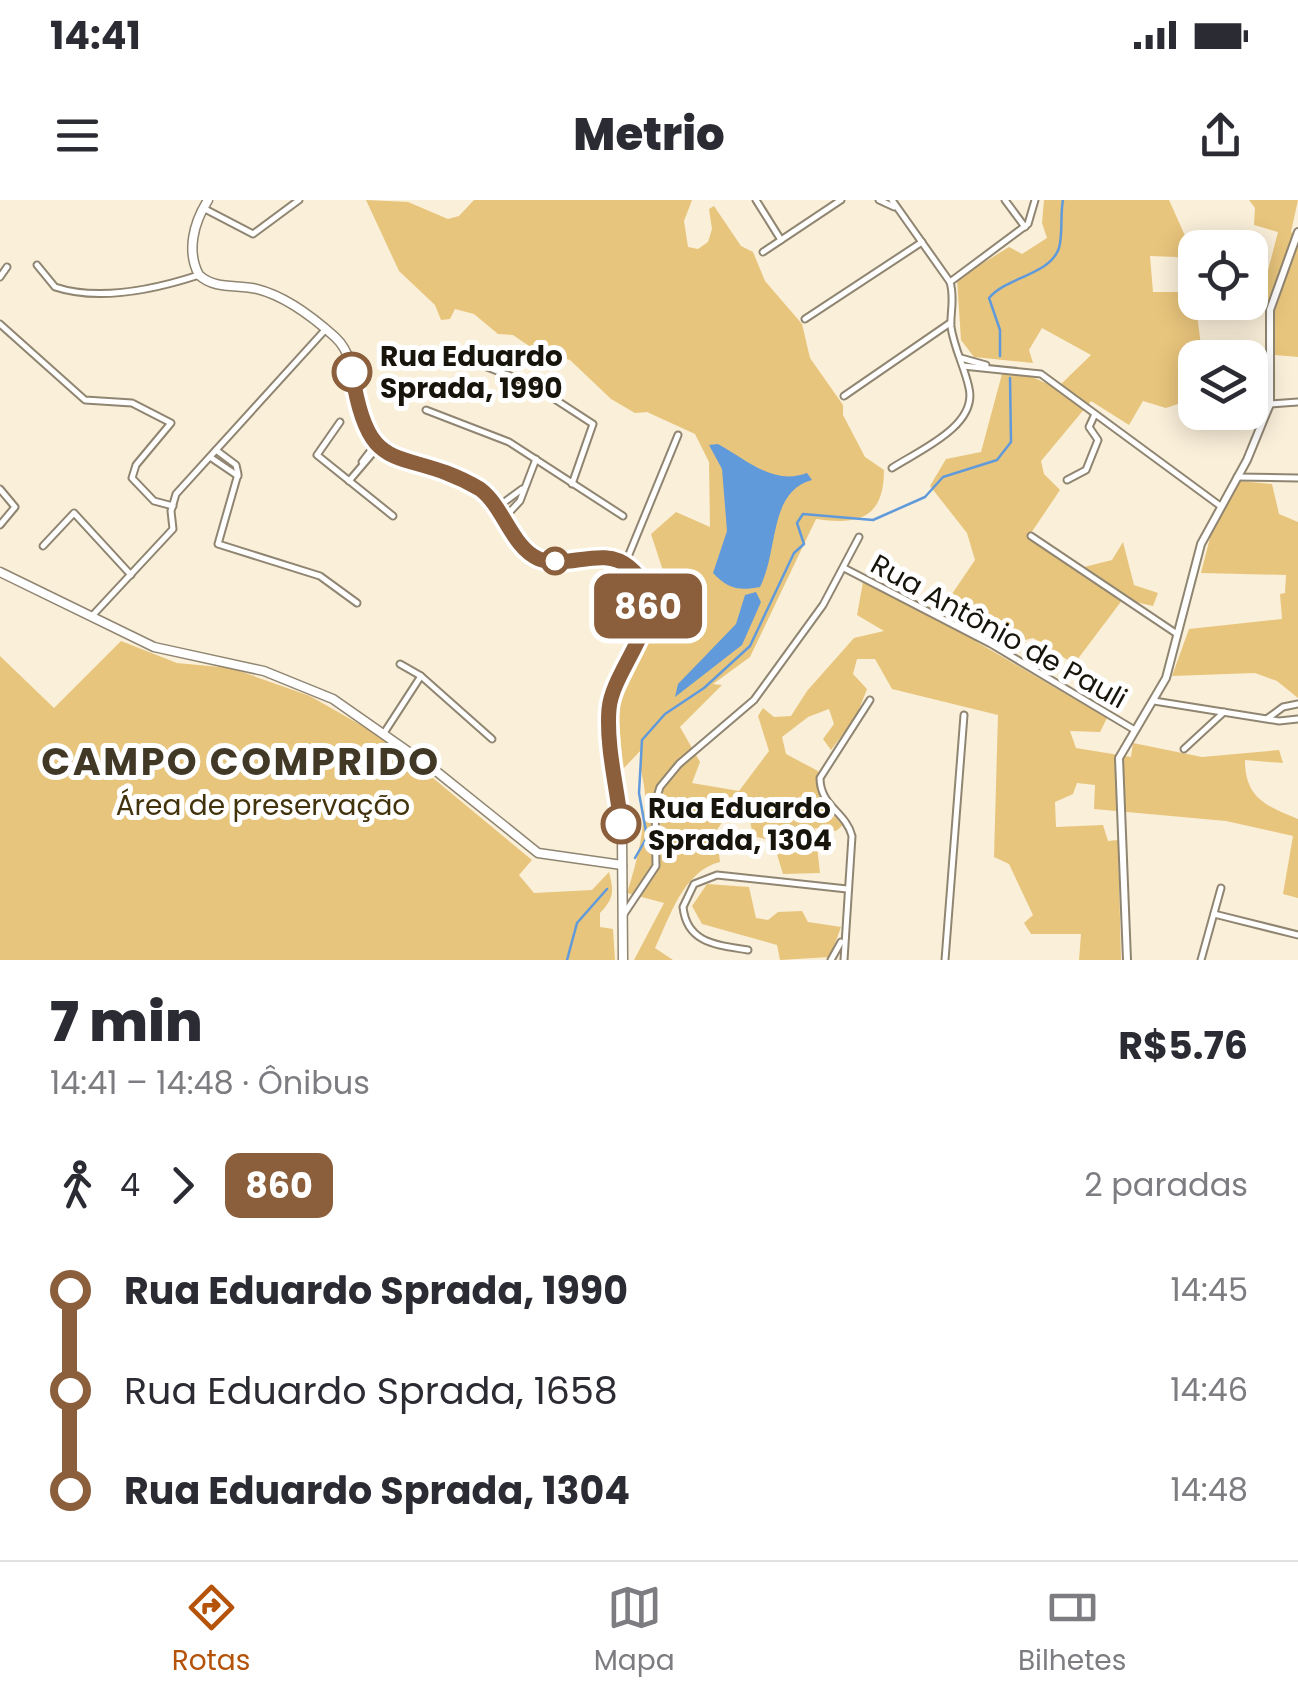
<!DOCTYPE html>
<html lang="pt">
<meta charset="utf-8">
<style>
:root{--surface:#fff;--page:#f2f2f3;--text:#2b2b33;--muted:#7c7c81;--line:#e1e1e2;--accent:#b45309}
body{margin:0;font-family:Poppins,sans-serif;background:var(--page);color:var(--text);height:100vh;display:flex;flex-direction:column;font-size:38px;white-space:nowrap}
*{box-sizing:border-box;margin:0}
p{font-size:32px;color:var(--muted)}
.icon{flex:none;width:55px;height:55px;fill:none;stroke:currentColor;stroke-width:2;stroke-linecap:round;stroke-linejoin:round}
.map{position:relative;height:760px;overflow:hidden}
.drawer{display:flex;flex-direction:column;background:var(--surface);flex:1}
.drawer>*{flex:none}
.badge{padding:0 20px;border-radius:15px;font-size:35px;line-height:65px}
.controls{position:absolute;left:1178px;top:30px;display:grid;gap:20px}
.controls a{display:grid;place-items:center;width:90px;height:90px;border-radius:20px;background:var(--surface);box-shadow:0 5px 25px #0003;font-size:50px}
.map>.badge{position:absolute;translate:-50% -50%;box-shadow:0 0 0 5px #fff}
.legs{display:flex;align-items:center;gap:15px;height:110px;padding:0 50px;font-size:32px}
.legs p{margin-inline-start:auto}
.overview{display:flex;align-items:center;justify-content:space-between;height:170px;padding:0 50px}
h1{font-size:55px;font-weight:800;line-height:75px}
ul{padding:0 50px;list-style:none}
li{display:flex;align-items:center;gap:35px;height:100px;font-size:38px}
li i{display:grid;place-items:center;width:15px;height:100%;margin:0 12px;background:currentColor}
li i::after{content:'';width:25px;height:25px;margin:-12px;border:8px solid;border-radius:50%;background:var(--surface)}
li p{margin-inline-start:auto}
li:first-child i{background:linear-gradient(#0000 50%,currentColor 0)}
li:last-child i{background:linear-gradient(currentColor 50%,#0000 0)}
.status{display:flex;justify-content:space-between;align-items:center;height:70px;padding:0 50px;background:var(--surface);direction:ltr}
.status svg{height:28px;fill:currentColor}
header{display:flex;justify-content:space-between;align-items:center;height:130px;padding:0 50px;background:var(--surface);font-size:45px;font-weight:800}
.menu{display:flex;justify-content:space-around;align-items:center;height:140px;border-top:2px solid var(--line);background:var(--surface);font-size:28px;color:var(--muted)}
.menu a{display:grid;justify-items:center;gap:5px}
.menu .active{color:var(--accent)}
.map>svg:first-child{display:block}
</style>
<div class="status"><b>14:41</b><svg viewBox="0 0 49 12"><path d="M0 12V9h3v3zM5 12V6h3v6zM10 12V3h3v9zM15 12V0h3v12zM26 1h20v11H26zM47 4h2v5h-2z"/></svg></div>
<header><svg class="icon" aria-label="menu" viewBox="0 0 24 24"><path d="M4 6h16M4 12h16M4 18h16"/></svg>Metrio<svg class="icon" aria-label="share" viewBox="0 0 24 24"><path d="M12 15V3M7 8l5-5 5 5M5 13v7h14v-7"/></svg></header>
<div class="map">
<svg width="1298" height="760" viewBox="0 0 1298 760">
<rect width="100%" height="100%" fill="#faefd9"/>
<g fill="#e8c57c">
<path d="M366,0L408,2L448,19L459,16L474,0H692L684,21L688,47L698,49L708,42L712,29L709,9L714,6L741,46L753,52L765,81L802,124L810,158L843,205V215L865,257L884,270C884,319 858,325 816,319L750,457L713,484L722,485L680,527L700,562L692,583L739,591L769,551L758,516L763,508L774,517L791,516L807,491L854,438L884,431L857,415L863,382L935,419L975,360L967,333L930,286L946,259L981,252L1002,174L1014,169L1057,188L1091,155L1042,128L1029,150L1033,163L974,157L961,140L957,79L1009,47L1022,54L1047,38L1042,23L1044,0H1169L1195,58V70L1177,57L1150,56L1153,92H1194L1201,145L1209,157L1195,158V198L1166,208L1143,201L1129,225L1091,201L1041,261L1044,274L1060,290L1029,336L1076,369L1112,360L1123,342L1134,385L1158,393L1153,406L1123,399L1074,464L1033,438L1007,444L1014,426L995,418L977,442L1107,518L1100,532L1070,531L1076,548L1131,557L1133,543L1202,557L1279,550L1283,563L1245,560C1245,598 1266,606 1298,619V698L1283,694L1293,636L1226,621L1094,609L1095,585L1077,583L1073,594L1055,602L1056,627L1103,625L1108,641L1118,640L1121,760H1079L1081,734H1031L1024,723L1033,715L1009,664L994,657L998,515L892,489L875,459H857L853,474L867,489L856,517L831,550L823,539L834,524L829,509L808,517L782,537L786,554L818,571L821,602L843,625L836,631L815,628L820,673L783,674L773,641L753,636L749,615L731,610L716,631L720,662C683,671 670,717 655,748L673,760H634L664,703L627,693C637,662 645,629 645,596C645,580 636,563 643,548L623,569L618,506L653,433L659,406L672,398L651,334L676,312L710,327L709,262L695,234L647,212L635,213L611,199L570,160L532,148L513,135L498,134L474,114L455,109L450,119L441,120L435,105L399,71Z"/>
<polygon points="1249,0 1298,0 1291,32 1298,38 1298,157 1275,155 1265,82 1278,32 1254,25 1255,8"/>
<polygon points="1239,281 1272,284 1279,314 1298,322 1298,498 1277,481 1255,473 1172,476 1189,429 1282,419 1280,394 1285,393 1286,375 1201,373 1214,322"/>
<path d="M121,441L177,463L231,468L310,496L387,540L532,660L519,675L534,693L592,690L609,672C614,691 614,699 600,713V727L613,729L615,760H0V456L54,508Z"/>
<polygon points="707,684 749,687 756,718 768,720 778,712 802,711 808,722 841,727 830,757 780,760 777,745 702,724 692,706"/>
</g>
<g fill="#609ada">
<path d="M718,244C746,259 773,286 807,273L812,280C768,292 779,350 760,387C739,391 728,389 713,373L727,331L722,269L709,245Z"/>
<polygon points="756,392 761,402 742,445 675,497 678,484 736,424 745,395"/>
</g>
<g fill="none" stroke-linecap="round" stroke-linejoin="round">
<g stroke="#609ada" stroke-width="2.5">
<path d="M1000,156V130L989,98C1006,77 1050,75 1059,48C1063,34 1060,15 1063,0"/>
<polyline points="635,658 647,637 639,593 642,540 665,514 704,488 750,446 794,353 804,344 797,323 803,314 873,320 925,297 943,277 997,260 1011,242 1010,178"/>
<polyline points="567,760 577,723 607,689"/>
</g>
<g stroke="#8f8571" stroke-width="9">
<g id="minor">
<polyline points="756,0 781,40"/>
<polyline points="879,0 894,7"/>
<polyline points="892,0 950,82"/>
<polyline points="1005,0 1025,27"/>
<polyline points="205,9 253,34 299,0"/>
<polyline points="763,52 841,0"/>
<path d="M37,65L55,87C100,102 156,89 199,75"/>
<polyline points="0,77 7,67"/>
<polyline points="805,119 922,42"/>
<polyline points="0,124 85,200 132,203 171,223 136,265 132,278 154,301 173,306"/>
<polyline points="961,158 986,165"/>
<polyline points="482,165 533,185 593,224 572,284"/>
<polyline points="963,166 1041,174 1219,305"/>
<polyline points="844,196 950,123"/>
<polyline points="1270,204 1298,202"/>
<polyline points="426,210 509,242 623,316"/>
<polyline points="340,222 317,255 393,316"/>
<polyline points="216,250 236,265 238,274 218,344 320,376 357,403"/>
<polyline points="210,257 238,276"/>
<polyline points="362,262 375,245"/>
<path d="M892,268C918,251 978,226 969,188C965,168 954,148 951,127C950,112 955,99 950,82L1028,24L1035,0"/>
<polyline points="1237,277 1298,278"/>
<polyline points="1067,280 1086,270 1098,240 1089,227 1095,214"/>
<polyline points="349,281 378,247"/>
<polyline points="0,289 15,307 0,325"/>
<polyline points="499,306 522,289"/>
<polyline points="506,316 520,301 536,259"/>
<polyline points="1031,336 1177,434"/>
<polyline points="43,346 74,313 131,375"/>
<polyline points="625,364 678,235"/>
<polyline points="844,368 991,444 1133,529"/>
<polyline points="92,416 173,329 171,311 176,294 325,130"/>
<polyline points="400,464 421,476 492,539"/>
<polyline points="1154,501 1279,521 1298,519"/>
<polyline points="1268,518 1283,507 1298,504"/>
<polyline points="384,533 421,476"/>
<polyline points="1184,549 1224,512"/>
<polyline points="624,714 656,666 655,603 660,587 679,564 754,500 823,405 859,337"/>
<polyline points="1214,714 1298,735"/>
<path d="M748,750C718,745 687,744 683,707L694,684L717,675L847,689"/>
<polyline points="831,760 841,742"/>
<path d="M844,760L852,636C846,612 820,606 820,578L870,500"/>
<polyline points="945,760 964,515"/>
<polyline points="1201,760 1221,688"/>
</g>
</g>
<g stroke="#8f8571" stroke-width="10">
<polyline id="tertiary" points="1127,760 1119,558 1166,478 1201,344 1247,260 1270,204 1270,110 1298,32"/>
</g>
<g stroke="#8f8571" stroke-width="11">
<g id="secondary">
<path d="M208,0C194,22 186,51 199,75C215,90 238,84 257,89C285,96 314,118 335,137C363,163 348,207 368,237C391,269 446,268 478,288C506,305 510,339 536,357L620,362L635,373L647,397L644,426L609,505L622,634L623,760"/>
<polyline points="0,372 154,447 264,471 333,499 436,571 538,653 622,665"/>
</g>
</g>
<use href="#minor" stroke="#fff" stroke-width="5"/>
<use href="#tertiary" stroke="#fff" stroke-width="6"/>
<use href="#secondary" stroke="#fff" stroke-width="8"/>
</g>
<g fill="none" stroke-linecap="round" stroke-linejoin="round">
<g stroke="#fff" stroke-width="22">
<path id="line-1" d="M352,172C369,285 402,243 480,289C504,307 512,348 539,359C568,370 603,345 629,367C680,409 613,464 609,509C606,546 617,587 621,624"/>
</g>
<use href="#line-1" stroke="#8b5e3c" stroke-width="15"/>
</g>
<g fill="#fff" stroke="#8b5e3c" stroke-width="5">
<circle cx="352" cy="172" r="18"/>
<circle cx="555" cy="361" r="12"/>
<circle cx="621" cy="624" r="18"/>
</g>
<g text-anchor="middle" stroke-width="10" stroke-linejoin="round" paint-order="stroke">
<g font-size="28" font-weight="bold" fill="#17140c" stroke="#fff" text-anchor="start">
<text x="380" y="166">Rua Eduardo<tspan x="380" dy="32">Sprada, 1990</tspan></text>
<text x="648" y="618">Rua Eduardo<tspan x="648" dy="32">Sprada, 1304</tspan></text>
</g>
<g font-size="28" fill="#17140c" stroke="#fff">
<text transform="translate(999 431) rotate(29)" y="10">Rua Antônio de Pauli</text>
</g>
<g font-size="28" fill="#43330d" stroke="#fff">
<text x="263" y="615">Área de preservação</text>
</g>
<g font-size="38" font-weight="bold" letter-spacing="2.5" fill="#413826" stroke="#fff">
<text x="241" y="575">CAMPO COMPRIDO</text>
</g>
</g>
</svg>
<div class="controls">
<a><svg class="icon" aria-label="locate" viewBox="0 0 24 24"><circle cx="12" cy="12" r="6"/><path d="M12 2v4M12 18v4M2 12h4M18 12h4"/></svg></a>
<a><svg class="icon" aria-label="layers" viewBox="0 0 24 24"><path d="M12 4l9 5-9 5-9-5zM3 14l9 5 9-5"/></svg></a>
</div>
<b class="badge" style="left:648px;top:406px;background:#8b5e3c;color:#fff">860</b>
</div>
<section class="drawer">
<div class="overview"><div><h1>7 min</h1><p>14:41 – 14:48 · Ônibus</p></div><b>R$5.76</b></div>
<div class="legs"><svg class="icon" aria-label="walk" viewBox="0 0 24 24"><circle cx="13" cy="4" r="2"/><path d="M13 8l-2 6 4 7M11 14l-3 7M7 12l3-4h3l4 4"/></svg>4<svg class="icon" aria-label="forward" viewBox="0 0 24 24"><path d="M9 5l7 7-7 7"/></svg><b class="badge" style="background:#8b5e3c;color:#fff">860</b><p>2 paradas</p></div>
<ul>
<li><i style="color:#8b5e3c"></i><b>Rua Eduardo Sprada, 1990</b><p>14:45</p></li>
<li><i style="color:#8b5e3c"></i><span>Rua Eduardo Sprada, 1658</span><p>14:46</p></li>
<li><i style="color:#8b5e3c"></i><b>Rua Eduardo Sprada, 1304</b><p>14:48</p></li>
</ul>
</section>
<nav class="menu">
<a class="active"><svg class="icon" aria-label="directions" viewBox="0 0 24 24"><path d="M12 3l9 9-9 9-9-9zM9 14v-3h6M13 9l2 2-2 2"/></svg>Rotas</a>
<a><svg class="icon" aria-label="map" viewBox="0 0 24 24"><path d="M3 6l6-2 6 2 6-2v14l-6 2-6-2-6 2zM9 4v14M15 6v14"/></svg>Mapa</a>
<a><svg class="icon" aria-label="tickets" viewBox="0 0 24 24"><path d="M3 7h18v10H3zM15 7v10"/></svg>Bilhetes</a>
</nav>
